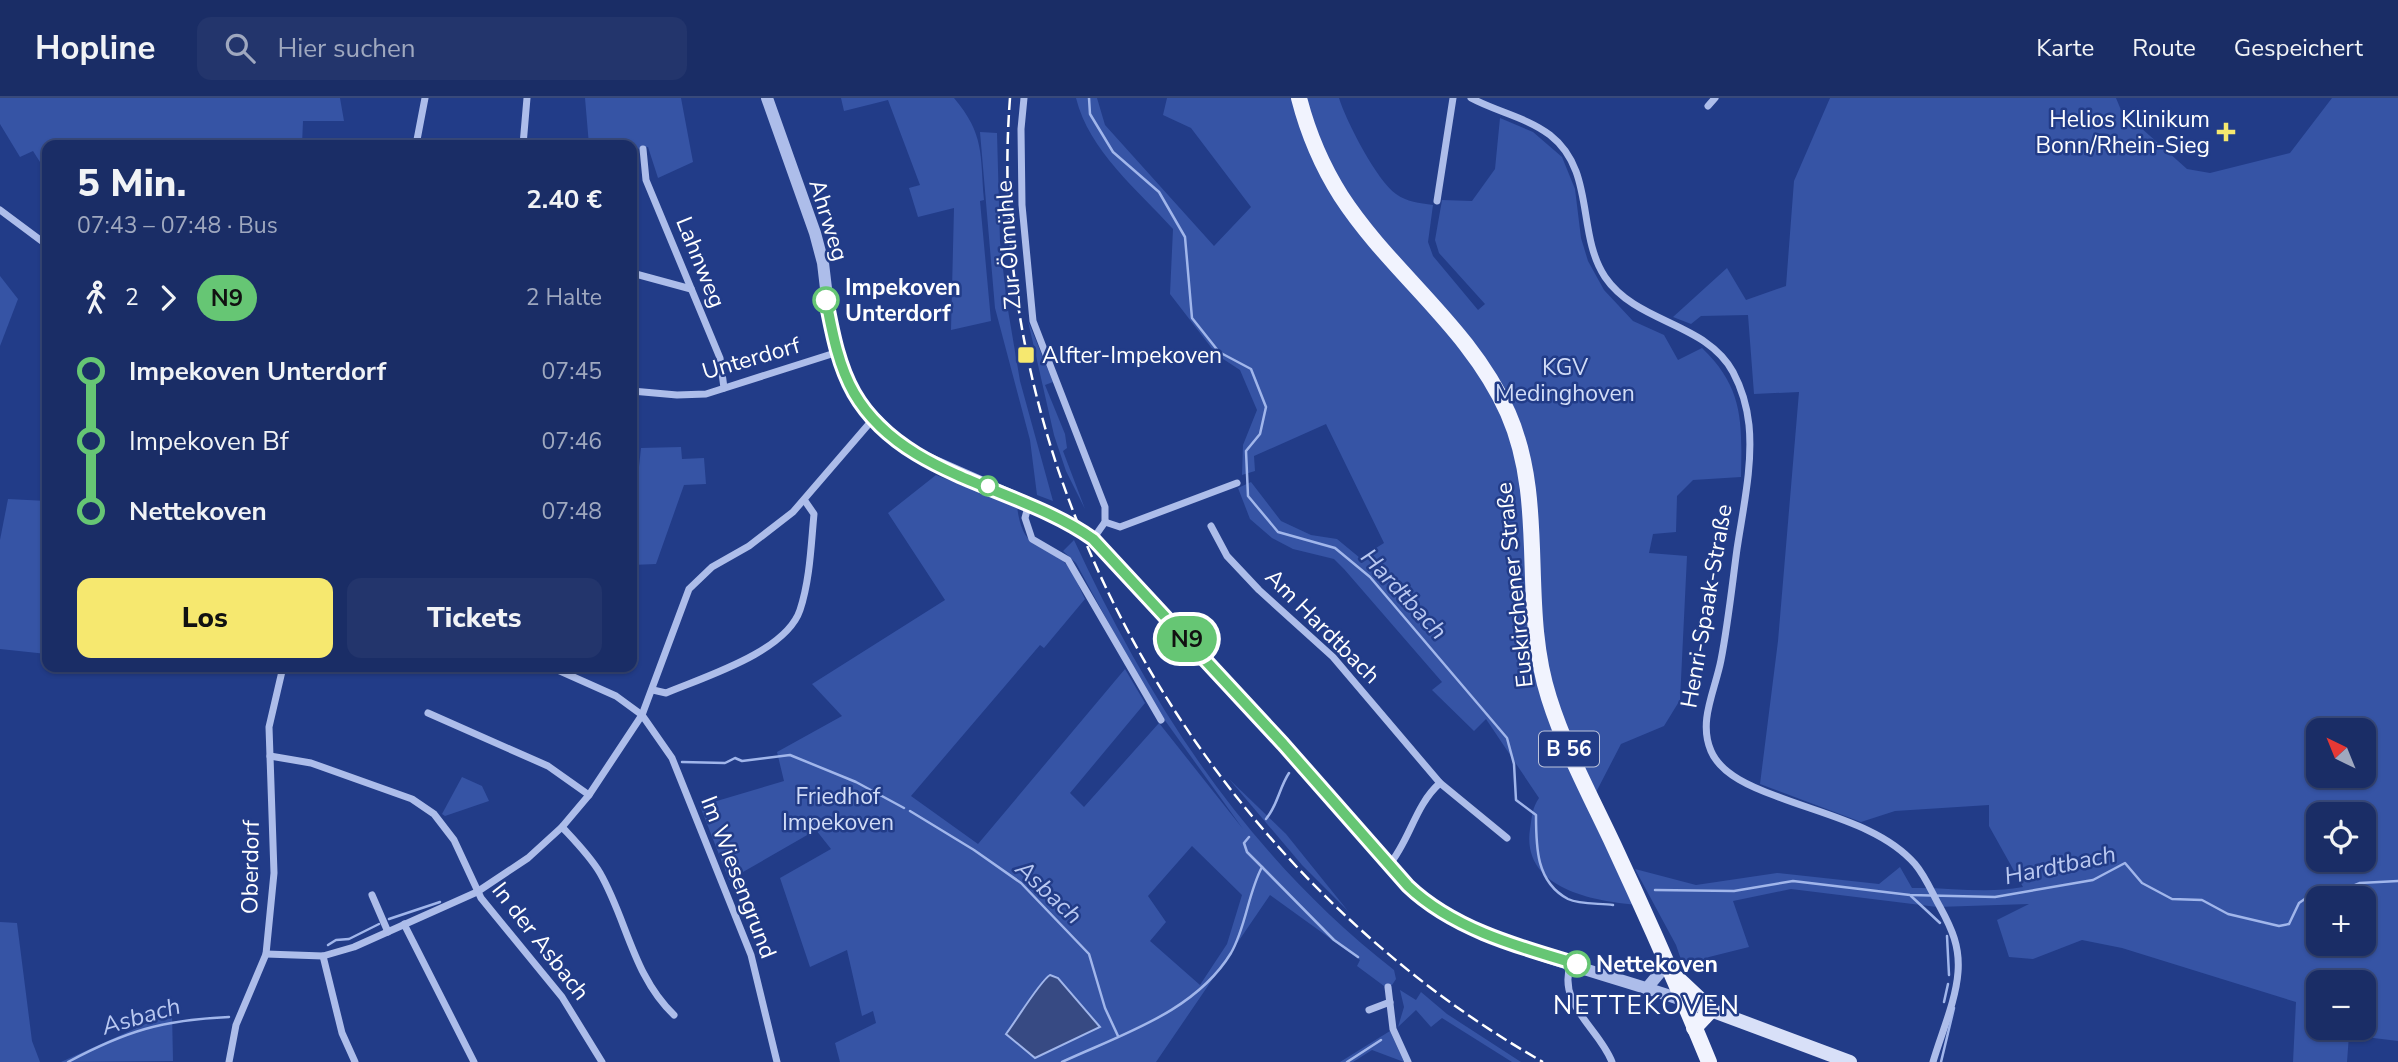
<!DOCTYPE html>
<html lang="de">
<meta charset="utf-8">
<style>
:root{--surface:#1a2d66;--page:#23356c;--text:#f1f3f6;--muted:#9fa8bf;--line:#38497a;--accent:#f6e86f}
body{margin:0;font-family:"Nunito Sans",sans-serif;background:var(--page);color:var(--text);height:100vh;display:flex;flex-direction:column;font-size:26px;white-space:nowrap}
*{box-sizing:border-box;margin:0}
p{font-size:23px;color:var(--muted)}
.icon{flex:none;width:38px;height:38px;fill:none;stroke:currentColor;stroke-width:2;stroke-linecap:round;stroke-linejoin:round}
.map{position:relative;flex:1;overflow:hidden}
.drawer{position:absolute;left:42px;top:42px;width:595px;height:532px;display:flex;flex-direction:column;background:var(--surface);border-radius:14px;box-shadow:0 2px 5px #0004,0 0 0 2px var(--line)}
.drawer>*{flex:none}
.badge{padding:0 14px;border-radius:23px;font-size:24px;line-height:46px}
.needle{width:46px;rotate:317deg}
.fabs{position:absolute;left:2306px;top:620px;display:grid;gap:14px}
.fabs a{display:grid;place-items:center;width:70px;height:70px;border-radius:14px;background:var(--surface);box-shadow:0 2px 5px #0004,0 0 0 2px var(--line);font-size:35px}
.map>.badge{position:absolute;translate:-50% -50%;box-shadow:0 0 0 4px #fff}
.legs{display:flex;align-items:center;gap:10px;height:77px;padding:0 35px;font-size:23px}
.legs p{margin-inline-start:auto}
.overview{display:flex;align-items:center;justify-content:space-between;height:119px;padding:0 35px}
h1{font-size:38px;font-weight:800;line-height:52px}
.button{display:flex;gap:14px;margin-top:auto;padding:14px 35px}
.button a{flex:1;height:80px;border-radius:14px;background:var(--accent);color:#111;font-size:28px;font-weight:800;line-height:80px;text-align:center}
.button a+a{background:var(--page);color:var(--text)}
ul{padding:0 35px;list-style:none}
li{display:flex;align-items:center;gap:24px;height:70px;font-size:26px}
li i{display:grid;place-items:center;width:10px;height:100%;margin:0 9px;background:currentColor}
li i::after{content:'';width:18px;height:18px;margin:-9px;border:5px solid;border-radius:50%;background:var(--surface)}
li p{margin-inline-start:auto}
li:first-child i{background:linear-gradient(#0000 50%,currentColor 0)}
li:last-child i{background:linear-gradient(currentColor 50%,#0000 0)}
header{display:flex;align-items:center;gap:42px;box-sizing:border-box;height:98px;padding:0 35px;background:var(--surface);border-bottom:2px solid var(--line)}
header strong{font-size:33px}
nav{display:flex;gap:38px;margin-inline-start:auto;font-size:24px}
.search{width:490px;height:63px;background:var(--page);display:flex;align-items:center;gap:18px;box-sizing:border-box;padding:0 24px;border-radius:14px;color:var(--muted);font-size:26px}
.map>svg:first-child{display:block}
</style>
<header>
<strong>Hopline</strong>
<div class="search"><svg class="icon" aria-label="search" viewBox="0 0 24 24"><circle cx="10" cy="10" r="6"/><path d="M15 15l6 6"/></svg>Hier suchen</div>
<nav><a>Karte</a><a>Route</a><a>Gespeichert</a></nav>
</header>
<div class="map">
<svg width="2398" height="964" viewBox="0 0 2398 964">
<rect width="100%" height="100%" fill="#223c88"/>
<g fill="#3654a5" fill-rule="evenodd">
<polygon points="0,0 340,0 344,23 303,23 302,47 47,47 47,75 33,53 20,59 0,26"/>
<polygon points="585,0 681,0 693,64 658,80 648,49 632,52 632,47 589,47"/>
<path d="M841,0H954C985,37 980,56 984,102L980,103L991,223L951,232L954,110L918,119L909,90L920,87L888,2L844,13Z"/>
<path d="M1076,0H1097L1105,27L1214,148L1251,109L1191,30L1163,17L1167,0H1339C1346,23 1377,83 1396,96C1407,104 1419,105 1433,107L1428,144L1433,158L1478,212L1485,206L1439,155L1435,142L1442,102L1472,103L1495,71L1500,20L1533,34L1562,59L1575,91L1581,140L1588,163L1604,192L1633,223L1664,237L1678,262L1702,250C1744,290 1742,325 1741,379L1693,382L1677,398L1676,434L1653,436L1649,455L1687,458L1680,602L1664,628L1621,646L1592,702L1641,807C1595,804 1521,791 1530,731C1532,719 1532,710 1539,700L1486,621L1474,633L1432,592L1442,584L1344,471L1334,461L1293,451L1272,440L1250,421L1238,390L1251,384L1281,423L1311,437L1337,441L1360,460L1384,445L1326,326L1254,358L1255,373L1242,377L1243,347L1257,312L1240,272L1217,257L1170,196L1173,131C1138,92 1089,53 1076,0Z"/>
<path d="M1830,0H2116L2121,12L2187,71L2210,75L2290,55L2332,0H2398V943L2349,937L2347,964H2293L2296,904L2122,850L2082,842L2033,861L2009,859L1997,822L2029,806L1937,809L1791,791L1733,803L1749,849L1709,859L1686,876L1676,847L1635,771L1696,787L1777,775L1879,786L1900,769L1912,790C1949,789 1985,796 2023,789L1989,728V707L1895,713L1861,724L1760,686L1778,543L1799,294L1754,296L1748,217L1701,218L1691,226L1673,219L1727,170L1746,202L1786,188L1794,83ZM2319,632H2364V677H2319ZM2319,716H2364V761H2319ZM2319,800H2364V845H2319ZM2319,884H2364V929H2319Z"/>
<polygon points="980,34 997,35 1000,144 1007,206 1020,283 1053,403 1037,397 1030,342 995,210"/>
<polygon points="0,178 18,201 0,248"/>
<polygon points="1028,223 1053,284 1045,287 1065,336 1067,350 1063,353 1085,411 1066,373 1054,337"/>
<polygon points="681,349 682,361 704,360 706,386 684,387 656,466 632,467 632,387 637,387 641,350"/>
<path d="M936,377L1017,409C1023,450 1035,443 1063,463C1073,471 1079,490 1085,501L1044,550L1040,547L911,698L978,746L1125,571L1145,605L1070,695L1084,709L1159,625L1243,731L1151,603L1076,465L1063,453L1074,442C1151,609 1247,757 1394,872L1396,881L1392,887L1384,888L1357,868L1360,862L1270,797L1156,964H840L835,945L876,925L873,913L862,918L847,852L810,869L780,780L831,751L816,732L729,782L700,708L784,683L777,654L842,618L812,586L945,502L888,415ZM1192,748L1242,797L1227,846L1200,887L1150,843L1166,824L1148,798ZM1043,882L1035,959L1006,935L1029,907Z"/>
<polygon points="8,401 47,403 47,556 0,551 0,442"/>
<polygon points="462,679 482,688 489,703 445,718 442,716"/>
<polygon points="1229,681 1286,736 1348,813 1302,767"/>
<polygon points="0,824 17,825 32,943 40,964 0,964"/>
<polygon points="1400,892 1416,902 1421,894 1447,916 1521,964 1512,964 1442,920 1431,929 1416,912 1398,929 1404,909"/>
<polygon points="172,914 173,963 61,964"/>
<polygon points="1390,933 1404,964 1372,952 1353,964 1340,964"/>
</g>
<path fill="#374a83" stroke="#a1b6eb" stroke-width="2" d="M1050,877L1058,880L1100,929L1035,960L1006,936C1016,923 1040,883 1050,877Z"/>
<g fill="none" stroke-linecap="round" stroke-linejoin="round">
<g stroke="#a1b6eb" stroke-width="2.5">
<path d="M1089,0L1090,16L1113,54L1159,94L1185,139L1192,220L1219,254L1251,271L1266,309L1260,336L1246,353L1248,398L1278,434L1335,450L1370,479L1507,640L1514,666L1516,702L1536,717C1536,749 1536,784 1568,801C1580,807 1600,805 1613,807"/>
<polyline points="682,664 725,665 735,660 742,663 790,657 856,684 904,710"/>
<polyline points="910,713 974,752 1021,785 1089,856 1105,910 1118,938"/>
<path d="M1266,721C1278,707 1279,690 1289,675"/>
<polyline points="1262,769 1334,842 1358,859"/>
<polyline points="1655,792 1734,793 1793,783 1910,797 1995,799 2093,782 2125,765 2142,785 2172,801 2202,802 2228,816 2279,828 2289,826 2299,805 2312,796 2336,795 2360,785 2398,783"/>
<polyline points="1911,798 1940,825"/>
<polyline points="389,821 440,804"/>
<polyline points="1947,838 1949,877"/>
<polyline points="328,847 336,842 349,841 379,826"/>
<polyline points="1944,904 1948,886"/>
<path d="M68,964C126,933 162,922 229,919"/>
<path d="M1062,964C1122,936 1195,914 1231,855C1246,829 1248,795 1262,769L1247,754L1244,745L1249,739"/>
<polyline points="1347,964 1381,942"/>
<polyline points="1941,964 1954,910"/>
</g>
<g stroke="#adbdea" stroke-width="7">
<polyline points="1024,0 1021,31 1022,107 1033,223 1105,409 1105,424 1093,441"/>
<path d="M1471,0C1497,14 1526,19 1550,37C1596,73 1576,135 1605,179C1637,226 1706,224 1733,274C1742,291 1747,308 1749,327C1753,367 1743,411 1737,451C1732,488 1728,526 1721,562C1715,593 1698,623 1711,653C1721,677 1754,690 1776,698C1821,716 1882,728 1915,766C1926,779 1932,795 1940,809C1952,831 1960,849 1958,874C1956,903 1941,936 1933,964"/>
<polyline points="1708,8 1715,0"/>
<polyline points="416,47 425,0"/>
<polyline points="523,47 527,0"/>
<polyline points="643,51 646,82 720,260 724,290"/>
<polyline points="1437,103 1453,0"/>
<polyline points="0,112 47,147"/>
<polyline points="632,175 691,191"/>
<polyline points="632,293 677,297 706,296 838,254"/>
<polyline points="1029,405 1025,420 1032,441 1068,462 1161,622"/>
<polyline points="1105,424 1120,429 1237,385"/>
<polyline points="1211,428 1227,458 1259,492 1333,559 1440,685 1507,740"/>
<polyline points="551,569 616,598 642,617 672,660 751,857 777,964"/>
<path d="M653,592L666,595C704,579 786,554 800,512C810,482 811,447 814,416L805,403"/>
<polyline points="428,615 548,668 589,697"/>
<polyline points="270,658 311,665 412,701 434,716 454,742 481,800 562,899 602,964"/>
<path d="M562,729C575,743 590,758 600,775C627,822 633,878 674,917"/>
<path d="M1389,767C1410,742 1415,707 1440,685"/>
<polyline points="372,797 388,834"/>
<polyline points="404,826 474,964"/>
<polyline points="266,856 323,858 354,849 477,794 528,760 562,729 589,697 642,617 689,491 712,469 749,448 793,414 874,320"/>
<polyline points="323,858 342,935 355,964"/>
<path d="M1571,865C1556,906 1599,930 1612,964"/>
<polyline points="1388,889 1393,931 1408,964"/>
<polyline points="1369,912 1390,904"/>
<polyline points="229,964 236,927 266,856 274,775 269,629 283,569"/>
</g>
<g stroke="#adbdea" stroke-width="12">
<path d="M767,0L815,135L823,165L831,233L852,292L861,306L896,341L917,356L1055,417L1093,441L1283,646L1408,788C1470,846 1601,873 1682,902"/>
<polyline points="1647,890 1667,866"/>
</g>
<polyline stroke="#d8e0f8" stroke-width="14" points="1700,908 1850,964"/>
<g stroke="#f1f3fe" stroke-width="16">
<path d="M1299,0C1308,35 1322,68 1341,98C1391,175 1470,229 1508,315C1548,406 1519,507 1549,600C1565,651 1591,699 1614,748C1647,819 1679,891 1709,964"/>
<polyline points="1678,881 1711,912 1694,930"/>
</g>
<path stroke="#fff" stroke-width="2.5" stroke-dasharray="12 5" stroke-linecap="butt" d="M1010,0C980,386 1210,775 1543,964"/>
</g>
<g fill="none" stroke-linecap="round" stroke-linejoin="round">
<g stroke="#fff" stroke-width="16">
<path id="line-1" d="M826,202C832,233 838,267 854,295C903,380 1019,388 1093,441L1283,646L1408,788C1453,831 1519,849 1577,866"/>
</g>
<use href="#line-1" stroke="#66c674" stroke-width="10"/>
</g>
<g fill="#f6e86f" stroke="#223c88" stroke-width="2.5">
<path d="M2222.5 23.5h7v7h7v7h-7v7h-7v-7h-7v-7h7z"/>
<rect x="1017" y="248" width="18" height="18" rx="3.5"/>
</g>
<g fill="#fff" stroke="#66c674" stroke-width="3.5">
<circle cx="826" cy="202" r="12"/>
<circle cx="988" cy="388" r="9"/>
<circle cx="1577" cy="866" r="12"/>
</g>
<g text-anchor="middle" stroke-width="5" stroke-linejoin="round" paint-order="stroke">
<rect fill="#223c88" stroke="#bdc4db" stroke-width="2" x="1539" y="633.5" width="60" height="35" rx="5"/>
<g font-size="21" font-weight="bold" fill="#fff">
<text x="1569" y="658">B 56</text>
</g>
<g font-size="23" fill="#fff" stroke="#223c88" text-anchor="end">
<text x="2210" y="29">Helios Klinikum<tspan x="2210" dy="26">Bonn/Rhein-Sieg</tspan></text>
<text x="1042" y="265" text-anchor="start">Alfter-Impekoven</text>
</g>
<g font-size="23" fill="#fff" stroke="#223c88">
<text transform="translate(829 122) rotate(73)" y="8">Ahrweg</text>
<text transform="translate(1008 147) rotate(-94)" y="8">Zur Ölmühle</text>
<text transform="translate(701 164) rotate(68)" y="8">Lahnweg</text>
<text transform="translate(751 260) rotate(-16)" y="8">Unterdorf</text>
<text transform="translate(1514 487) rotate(-96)" y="8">Euskirchener Straße</text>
<text transform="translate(1706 508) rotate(-80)" y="8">Henri-Spaak-Straße</text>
<text transform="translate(1323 528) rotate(45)" y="8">Am Hardtbach</text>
<text transform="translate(250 769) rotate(-89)" y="8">Oberdorf</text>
<text transform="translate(739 779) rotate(69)" y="8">Im Wiesengrund</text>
<text transform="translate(541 843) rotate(52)" y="8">In der Asbach</text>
</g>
<g font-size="23" font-weight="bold" fill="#fff" stroke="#223c88" text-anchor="start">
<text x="845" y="197">Impekoven<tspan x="845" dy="26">Unterdorf</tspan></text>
<text x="1596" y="874">Nettekoven</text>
</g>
<g font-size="23" fill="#d1dcf7" stroke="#223c88">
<text x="1565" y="277">KGV<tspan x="1565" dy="26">Medinghoven</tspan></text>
<text x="838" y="706">Friedhof<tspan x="838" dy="26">Impekoven</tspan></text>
</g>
<g font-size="24" font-style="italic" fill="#b9c8f1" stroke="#223c88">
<text transform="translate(1404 496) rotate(47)" y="8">Hardtbach</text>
<text transform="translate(2060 767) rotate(-12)" y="8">Hardtbach</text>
<text transform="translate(1049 794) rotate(43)" y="8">Asbach</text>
<text transform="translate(141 918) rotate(-16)" y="8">Asbach</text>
</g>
<g font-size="26" letter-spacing="2" fill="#fff" stroke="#223c88">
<text x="1647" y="916">NETTEKOVEN</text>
</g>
</g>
</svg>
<div class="fabs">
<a><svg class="needle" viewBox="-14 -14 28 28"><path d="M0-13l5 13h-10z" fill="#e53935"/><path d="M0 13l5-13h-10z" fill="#9fa8bf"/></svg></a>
<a><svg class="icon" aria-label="locate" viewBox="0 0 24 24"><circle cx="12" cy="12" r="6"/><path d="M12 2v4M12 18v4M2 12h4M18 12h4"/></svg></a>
<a>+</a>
<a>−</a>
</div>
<b class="badge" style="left:1187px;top:541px;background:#66c674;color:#111">N9</b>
<section class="drawer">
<div class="overview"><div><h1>5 Min.</h1><p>07:43 – 07:48 · Bus</p></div><b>2.40 €</b></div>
<div class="legs"><svg class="icon" aria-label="walk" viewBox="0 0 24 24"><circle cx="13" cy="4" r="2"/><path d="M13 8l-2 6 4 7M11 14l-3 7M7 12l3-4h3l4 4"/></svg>2<svg class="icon" aria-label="forward" viewBox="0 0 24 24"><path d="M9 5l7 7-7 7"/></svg><b class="badge" style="background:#66c674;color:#111">N9</b><p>2 Halte</p></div>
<ul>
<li><i style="color:#66c674"></i><b>Impekoven Unterdorf</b><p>07:45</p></li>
<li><i style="color:#66c674"></i><span>Impekoven Bf</span><p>07:46</p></li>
<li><i style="color:#66c674"></i><b>Nettekoven</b><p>07:48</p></li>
</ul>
<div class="button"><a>Los</a><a>Tickets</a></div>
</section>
</div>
